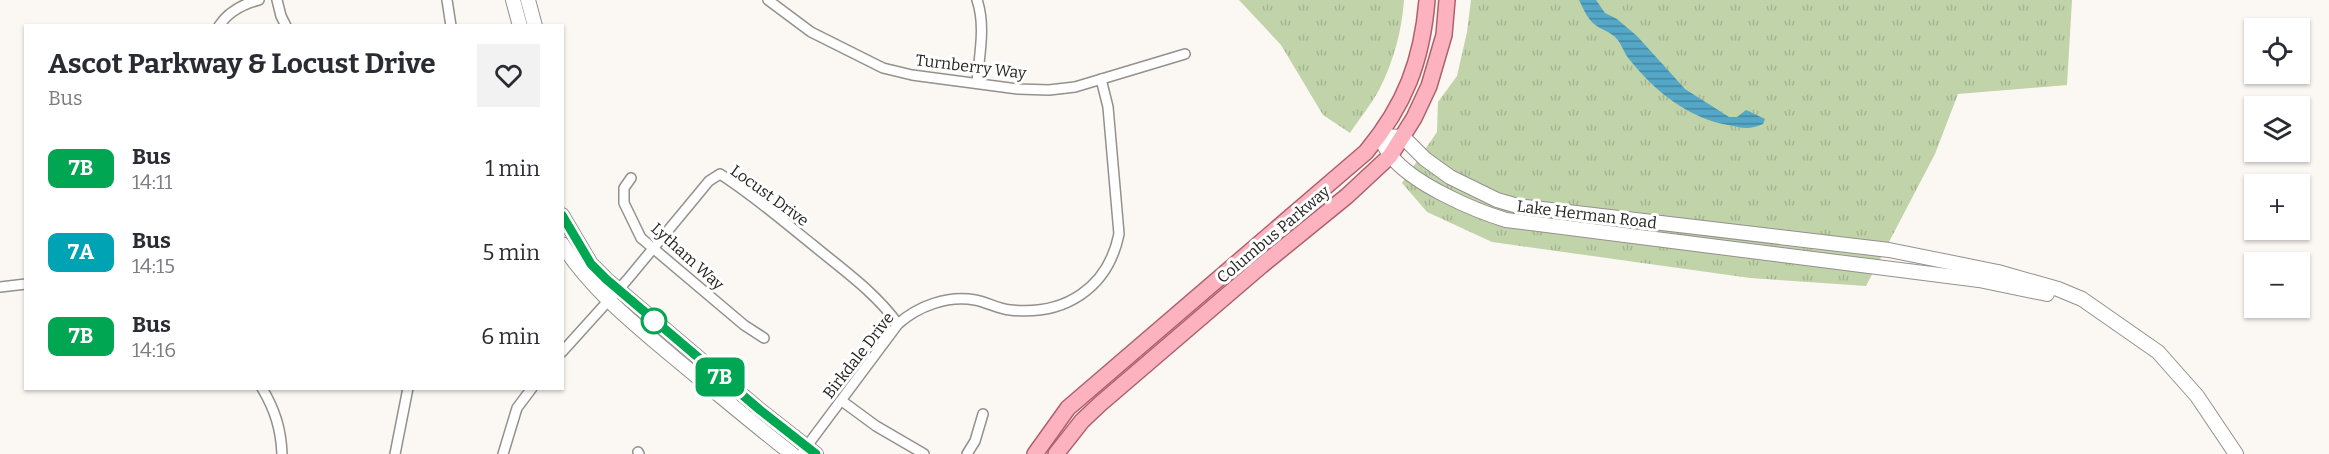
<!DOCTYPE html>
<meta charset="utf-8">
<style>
:root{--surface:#fff;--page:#f2f2f3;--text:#2b2b33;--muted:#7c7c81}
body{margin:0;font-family:Bitter,serif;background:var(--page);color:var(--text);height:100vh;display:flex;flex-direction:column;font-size:22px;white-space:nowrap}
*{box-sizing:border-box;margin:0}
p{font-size:20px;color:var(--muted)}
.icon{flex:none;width:33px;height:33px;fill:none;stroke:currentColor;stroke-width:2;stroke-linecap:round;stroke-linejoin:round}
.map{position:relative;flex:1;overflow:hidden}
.sheet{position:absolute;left:24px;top:24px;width:540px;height:366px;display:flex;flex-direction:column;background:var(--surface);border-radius:0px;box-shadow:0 2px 4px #0004}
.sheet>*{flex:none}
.badge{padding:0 12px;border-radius:9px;font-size:21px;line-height:39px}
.controls{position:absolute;left:2244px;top:18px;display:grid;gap:12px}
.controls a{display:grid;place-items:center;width:66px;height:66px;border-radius:0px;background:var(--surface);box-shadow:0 2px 4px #0004;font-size:30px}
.map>.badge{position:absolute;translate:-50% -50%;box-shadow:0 0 0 3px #fff}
.round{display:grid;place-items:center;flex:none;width:63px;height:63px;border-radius:0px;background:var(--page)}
.summary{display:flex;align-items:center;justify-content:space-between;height:102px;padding:0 24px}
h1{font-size:28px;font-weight:700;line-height:45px}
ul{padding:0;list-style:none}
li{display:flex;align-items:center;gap:18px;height:84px;padding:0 24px}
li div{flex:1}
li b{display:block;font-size:22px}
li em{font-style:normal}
li .badge{min-width:66px;font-weight:700;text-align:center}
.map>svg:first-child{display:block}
</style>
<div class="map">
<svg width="2329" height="454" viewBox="0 0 2329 454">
<defs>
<pattern id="grass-tufts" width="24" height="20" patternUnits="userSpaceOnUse" patternTransform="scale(1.5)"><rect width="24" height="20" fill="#c1d3a9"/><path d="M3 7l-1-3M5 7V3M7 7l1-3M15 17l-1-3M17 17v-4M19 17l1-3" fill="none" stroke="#a6b591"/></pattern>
<pattern id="water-rules" width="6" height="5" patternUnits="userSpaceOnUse" patternTransform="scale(1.5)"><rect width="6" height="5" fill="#54a7c7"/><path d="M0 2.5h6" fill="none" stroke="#4588a1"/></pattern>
</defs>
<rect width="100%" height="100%" fill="#fbf8f4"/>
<g fill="url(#grass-tufts)">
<path d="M1239,0H1404C1402,31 1393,63 1379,90C1371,105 1359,119 1350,133L1323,115L1281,45Z"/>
<polygon points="1471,0 2072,0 2067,85 1958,94 1935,154 1866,286 1750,278 1492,242 1427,212 1402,183 1437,132 1438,102 1457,76 1467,32"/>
</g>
<path fill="url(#water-rules)" d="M1579,0H1596L1605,13L1617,19L1637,36L1685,89L1729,117H1737L1746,110L1765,119L1763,124C1749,130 1742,128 1728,125C1687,118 1654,90 1629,59C1624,53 1622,45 1617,39C1610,31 1601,30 1594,24C1587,18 1583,8 1579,0Z"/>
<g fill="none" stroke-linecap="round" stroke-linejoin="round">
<g stroke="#94918d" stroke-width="12">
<g id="street">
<polyline points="277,0 281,16 286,26"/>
<polyline points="447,0 451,26"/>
<polyline points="768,0 811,32 883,68 912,75 1018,89 1049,90 1075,87 1185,54"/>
<path d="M977,0C986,26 979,56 977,83"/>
<path d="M219,26C228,12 243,4 259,0"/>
<polyline points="631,178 624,188 624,203 641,238 744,325 764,338"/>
<polyline points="0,287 26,284"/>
<path d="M562,352L627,280L709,181L720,174C753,195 783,221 813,245C843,270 875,292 898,324"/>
<path d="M262,388C275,410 281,429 282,454"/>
<polyline points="842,401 876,426 924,454"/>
<polyline points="638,452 639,454"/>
<polyline points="395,454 408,388"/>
<polyline points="503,454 517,408 532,388"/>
<path d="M801,454L898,324C918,306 948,295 975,300C987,302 998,309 1010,310C1065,316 1108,288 1119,234L1108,107L1101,79"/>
<polyline points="967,454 975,441 983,414"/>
</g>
</g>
<g stroke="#94918d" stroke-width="16">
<g id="secondary">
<polyline points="513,0 520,26"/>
<polyline points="528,0 535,26"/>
<polyline points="1379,136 1403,137 1425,159 1450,177 1497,200 1518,206 1889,250 1998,272 2058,289 2082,299 2158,352 2197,396 2236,454"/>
<path d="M1379,136C1383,142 1386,150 1391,156C1413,184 1473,210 1506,220L1979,280L2047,294"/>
<polyline points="562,215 591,264 606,279 760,410 816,454"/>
<path d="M562,244C591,289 631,321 671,355C711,388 751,422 792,454"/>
</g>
</g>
<g stroke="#af606d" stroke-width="18">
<g id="primary">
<path d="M1035,454L1068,408L1366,152C1405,105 1422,61 1427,0"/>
<polyline points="1056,454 1082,421 1100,404 1261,266 1347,196 1390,156 1414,118 1429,86 1444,35 1447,0"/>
</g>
</g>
<use href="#street" stroke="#fff" stroke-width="9"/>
<use href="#secondary" stroke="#fff" stroke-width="14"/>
<use href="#primary" stroke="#fcb3bf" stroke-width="15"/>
</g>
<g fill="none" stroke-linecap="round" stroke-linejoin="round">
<g stroke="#fff" stroke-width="14">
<polyline id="line" points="562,215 591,264 606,279 760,410 816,454"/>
</g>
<use href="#line" stroke="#00a651" stroke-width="9"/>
</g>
<circle fill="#fff" stroke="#00a651" stroke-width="3" cx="654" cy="321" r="12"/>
<g text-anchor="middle" stroke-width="6" stroke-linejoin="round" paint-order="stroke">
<g font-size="16" fill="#252422" stroke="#fff">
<text transform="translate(971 66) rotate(7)" y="6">Turnberry Way</text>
<text transform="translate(770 195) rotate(36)" y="6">Locust Drive</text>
<text transform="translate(1587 214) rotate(7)" y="6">Lake Herman Road</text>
<text transform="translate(1273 234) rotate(-40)" y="6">Columbus Parkway</text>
<text transform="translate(688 256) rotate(42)" y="6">Lytham Way</text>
<text transform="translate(858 355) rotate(-52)" y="6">Birkdale Drive</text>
</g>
</g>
</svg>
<div class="controls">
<a><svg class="icon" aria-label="locate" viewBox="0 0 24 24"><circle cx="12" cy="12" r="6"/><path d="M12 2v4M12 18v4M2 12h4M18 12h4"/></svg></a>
<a><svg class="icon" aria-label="layers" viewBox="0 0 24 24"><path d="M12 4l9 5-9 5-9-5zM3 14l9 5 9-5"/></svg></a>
<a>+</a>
<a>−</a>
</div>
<b class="badge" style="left:720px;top:377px;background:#00a651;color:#fff">7B</b>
<section class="sheet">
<div class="summary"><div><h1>Ascot Parkway &amp; Locust Drive</h1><p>Bus</p></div><a class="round"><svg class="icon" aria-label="heart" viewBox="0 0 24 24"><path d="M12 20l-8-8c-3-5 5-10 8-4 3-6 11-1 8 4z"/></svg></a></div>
<ul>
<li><span class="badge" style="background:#00a651;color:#fff">7B</span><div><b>Bus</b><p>14:11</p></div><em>1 min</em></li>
<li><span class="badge" style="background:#00a3b4;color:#fff">7A</span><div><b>Bus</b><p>14:15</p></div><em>5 min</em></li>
<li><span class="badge" style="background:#00a651;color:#fff">7B</span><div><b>Bus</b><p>14:16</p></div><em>6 min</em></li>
</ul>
</section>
</div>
